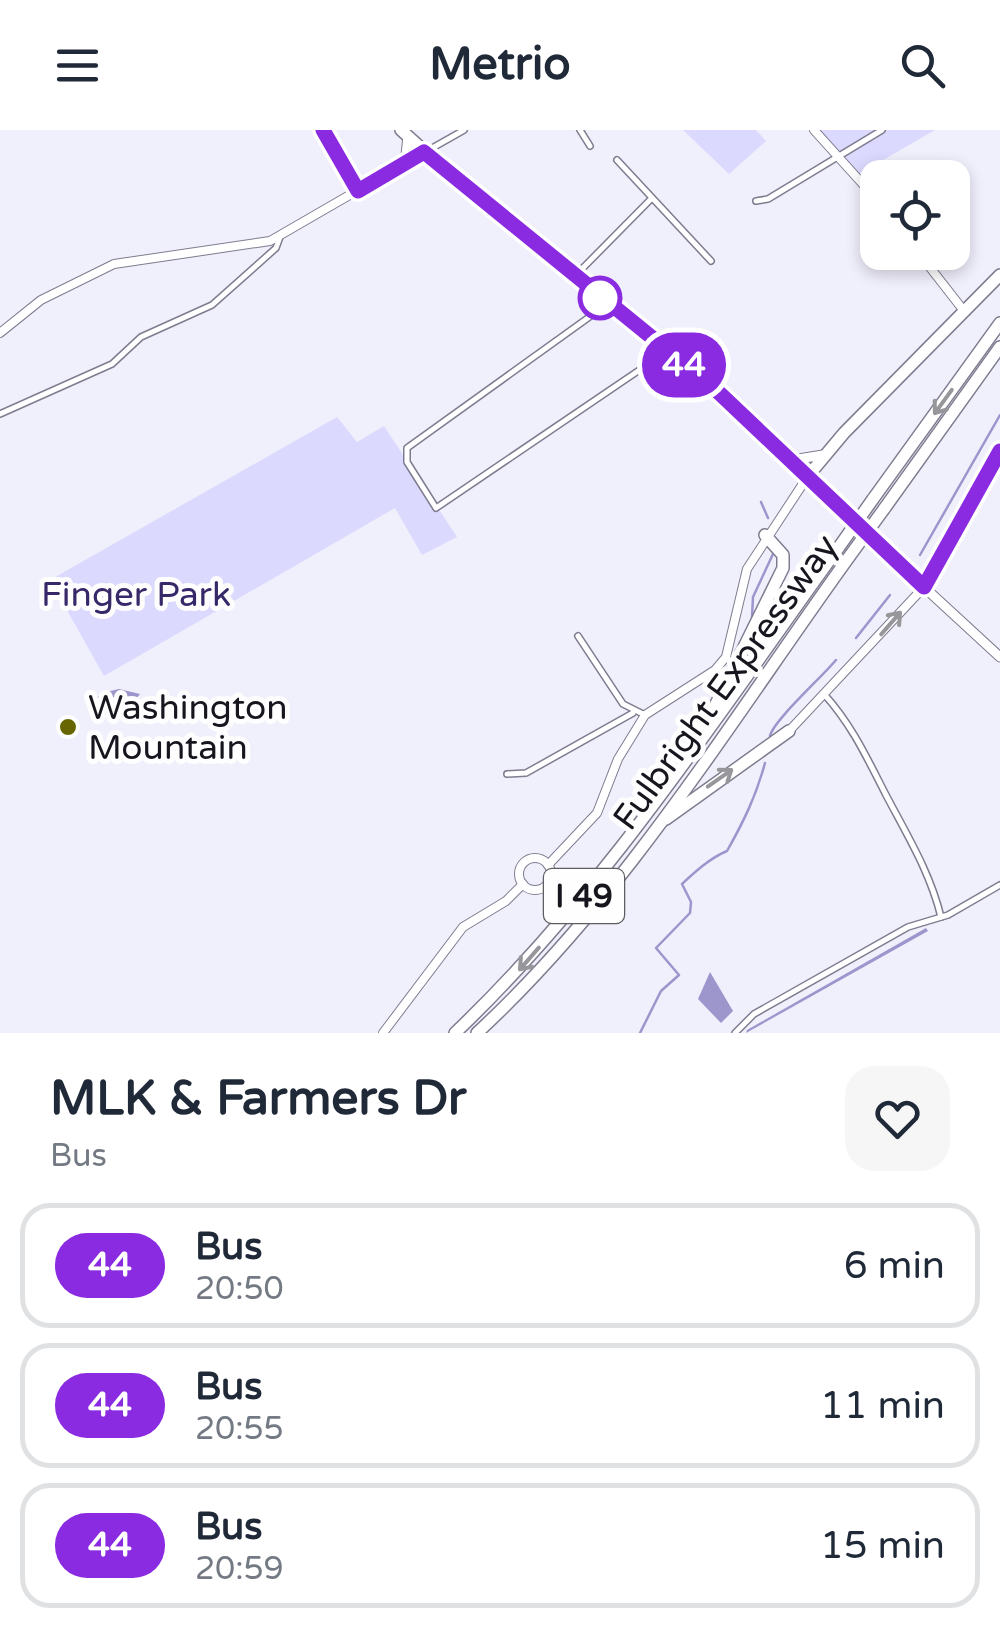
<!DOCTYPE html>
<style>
:root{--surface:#fff;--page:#f6f6f7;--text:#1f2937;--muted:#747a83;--line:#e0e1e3}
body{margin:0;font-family:"Varela Round",sans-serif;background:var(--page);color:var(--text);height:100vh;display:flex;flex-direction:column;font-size:38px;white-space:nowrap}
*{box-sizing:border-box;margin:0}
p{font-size:32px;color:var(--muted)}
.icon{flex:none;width:55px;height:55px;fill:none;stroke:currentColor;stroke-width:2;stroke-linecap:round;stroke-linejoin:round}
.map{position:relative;height:903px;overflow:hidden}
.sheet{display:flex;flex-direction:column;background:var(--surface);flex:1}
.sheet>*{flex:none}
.badge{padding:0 20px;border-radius:32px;font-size:35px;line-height:65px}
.controls{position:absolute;left:860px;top:30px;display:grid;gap:20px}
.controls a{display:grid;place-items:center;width:110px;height:110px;border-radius:20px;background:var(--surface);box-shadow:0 5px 15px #0003;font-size:50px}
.map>.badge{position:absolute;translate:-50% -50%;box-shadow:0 0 0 5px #fff}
.round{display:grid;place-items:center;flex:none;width:105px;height:105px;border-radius:30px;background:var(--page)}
.overview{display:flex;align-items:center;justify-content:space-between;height:170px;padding:0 50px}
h1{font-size:48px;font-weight:800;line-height:75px}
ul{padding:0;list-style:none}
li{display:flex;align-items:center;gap:30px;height:125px;margin:0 20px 15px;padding:0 30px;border:5px solid var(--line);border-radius:30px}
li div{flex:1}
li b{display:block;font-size:38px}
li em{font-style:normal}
li .badge{min-width:110px;font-weight:700;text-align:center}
header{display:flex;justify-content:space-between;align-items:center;height:130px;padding:0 50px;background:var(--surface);font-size:45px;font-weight:800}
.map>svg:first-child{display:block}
</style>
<header><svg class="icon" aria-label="menu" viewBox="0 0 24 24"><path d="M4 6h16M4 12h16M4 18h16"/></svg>Metrio<svg class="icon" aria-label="search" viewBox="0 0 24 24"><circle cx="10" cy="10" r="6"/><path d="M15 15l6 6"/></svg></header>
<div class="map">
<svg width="1000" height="903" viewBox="0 0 1000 903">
<rect width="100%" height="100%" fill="#f0effc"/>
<g fill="#dcd9fe">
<polygon points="683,0 756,0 766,11 729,44"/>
<polygon points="814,0 935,0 857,45"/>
<polygon points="337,287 357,312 384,296 457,407 422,425 395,378 104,546 50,450"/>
</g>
<g fill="#9c96cd">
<polygon points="119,559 140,564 123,585 107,581 107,572 90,573 102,563"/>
<polygon points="926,798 928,801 746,903 747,900"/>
<polygon points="710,842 733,881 721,893 698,869"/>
</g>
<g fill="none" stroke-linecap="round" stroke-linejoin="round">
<g stroke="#9c96cd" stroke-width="2.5">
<polyline points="761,372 768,388"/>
<polyline points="920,425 1000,285"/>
<polyline points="752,487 753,467 773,424"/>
<polyline points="856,508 890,465"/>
<path d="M770,606C773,591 822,547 836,530"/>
<path d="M640,903L661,861L679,845L656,818L690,783L691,772L682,754C695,742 710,728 727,721C744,691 756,666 765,633"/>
</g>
<g stroke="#7e7c8f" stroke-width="8">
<g id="street">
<polyline points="580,0 590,16"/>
<polyline points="427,21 464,0"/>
<polyline points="617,30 711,131"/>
<polyline points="756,71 768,69 882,0"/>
<polyline points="574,147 652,68"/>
<polyline points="606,175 407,318 407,332 436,378 666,222"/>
<polyline points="0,284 112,234 141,207 212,175 276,118 280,107"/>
<polyline points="578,506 623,574 645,585"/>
<path d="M824,564C852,595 867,628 886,665C907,705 930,742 941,787"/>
<polyline points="507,644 526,643 633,583"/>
<polyline points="735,903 754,884 908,797 948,785 1000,755"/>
</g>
</g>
<g stroke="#7e7c8f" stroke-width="10">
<g id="secondary">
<polyline points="814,0 878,71"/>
<polyline points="918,122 964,181"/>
<polyline points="0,203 41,170 114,134 270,111 424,22"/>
<polyline points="789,601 924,457"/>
<circle cx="535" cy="744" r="16"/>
<polyline points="548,735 597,683 618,629 645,585 715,540 726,527 747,439 808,346"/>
<polyline points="383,903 463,797 506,771 523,754"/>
</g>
</g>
<g stroke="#7e7c8f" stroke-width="11">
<g id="primary">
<polyline points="405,34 408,6"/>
<polyline points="792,330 823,325"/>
<polyline points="924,457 1000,527"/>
</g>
</g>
<g stroke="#7e7c8f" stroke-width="14">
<g id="highway">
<polyline points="401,0 487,77 714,258 924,457 1000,321"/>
<polyline points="808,346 844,303 1000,145"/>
<polyline points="873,369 1000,193"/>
<polyline points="884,379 1000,217"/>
<polyline points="710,586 783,438 783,425 765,405"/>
<polyline points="666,689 789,601"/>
<path d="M455,903C605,760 718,584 839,417"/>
<path d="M477,903C625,766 732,589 849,427"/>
</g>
</g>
<use href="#street" stroke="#fff" stroke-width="5"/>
<use href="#secondary" stroke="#fff" stroke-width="8"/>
<use href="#primary" stroke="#fff" stroke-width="9"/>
<use href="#highway" stroke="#fff" stroke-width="11"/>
<g stroke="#7e7c8f" stroke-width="14" stroke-linecap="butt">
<g id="highway-bridge">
<polyline points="839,417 873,369"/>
<polyline points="849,427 884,379"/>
</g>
</g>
<use href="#highway-bridge" stroke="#fff" stroke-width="11"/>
</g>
<defs><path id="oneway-shaft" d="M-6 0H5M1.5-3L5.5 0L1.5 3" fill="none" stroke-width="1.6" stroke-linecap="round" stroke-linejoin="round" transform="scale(2.5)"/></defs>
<g stroke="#97969a">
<use href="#oneway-shaft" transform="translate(943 272) rotate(126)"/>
<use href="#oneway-shaft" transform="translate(891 493) rotate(-49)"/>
<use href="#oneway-shaft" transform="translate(720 648) rotate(-35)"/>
<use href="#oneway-shaft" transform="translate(529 829) rotate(131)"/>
</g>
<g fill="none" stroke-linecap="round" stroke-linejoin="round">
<g stroke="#fff" stroke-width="22">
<polyline id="line" points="323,0 358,61 424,22 714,258 924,457 1000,321"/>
</g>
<use href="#line" stroke="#8a2be2" stroke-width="15"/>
</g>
<circle fill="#fff" stroke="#8a2be2" stroke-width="5" cx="600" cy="168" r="20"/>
<circle fill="#676600" stroke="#fefefe" stroke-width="4" cx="68" cy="597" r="10"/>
<g text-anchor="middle" stroke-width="10" stroke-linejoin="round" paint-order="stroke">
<rect fill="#fefefe" stroke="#5c5c61" stroke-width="2.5" x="544" y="739" width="80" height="54" rx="8"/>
<g font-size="32" font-weight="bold" fill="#17161e">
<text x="584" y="777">I 49</text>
</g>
<g font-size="35" fill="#362869" stroke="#fefefe">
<text x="136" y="476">Finger Park</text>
</g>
<g font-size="35" fill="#17161e" stroke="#fefefe">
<text transform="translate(725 552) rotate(-54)" y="12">Fulbright Expressway</text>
</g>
<g font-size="35" fill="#17161e" stroke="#fefefe" text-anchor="start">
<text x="88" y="589">Washington<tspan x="88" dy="40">Mountain</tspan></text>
</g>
</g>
</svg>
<div class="controls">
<a><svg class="icon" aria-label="locate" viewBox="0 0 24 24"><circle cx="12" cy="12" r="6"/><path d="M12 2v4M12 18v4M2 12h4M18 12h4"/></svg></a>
</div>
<b class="badge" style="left:684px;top:235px;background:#8a2be2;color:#fff">44</b>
</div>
<section class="sheet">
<div class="overview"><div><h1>MLK &amp; Farmers Dr</h1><p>Bus</p></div><a class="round"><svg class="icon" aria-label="heart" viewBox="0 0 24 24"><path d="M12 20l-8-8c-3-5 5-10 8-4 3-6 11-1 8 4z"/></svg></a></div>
<ul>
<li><span class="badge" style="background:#8a2be2;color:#fff">44</span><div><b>Bus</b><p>20:50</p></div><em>6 min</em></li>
<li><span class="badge" style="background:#8a2be2;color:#fff">44</span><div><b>Bus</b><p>20:55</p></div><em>11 min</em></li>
<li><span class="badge" style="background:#8a2be2;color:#fff">44</span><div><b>Bus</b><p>20:59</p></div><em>15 min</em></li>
</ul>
</section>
